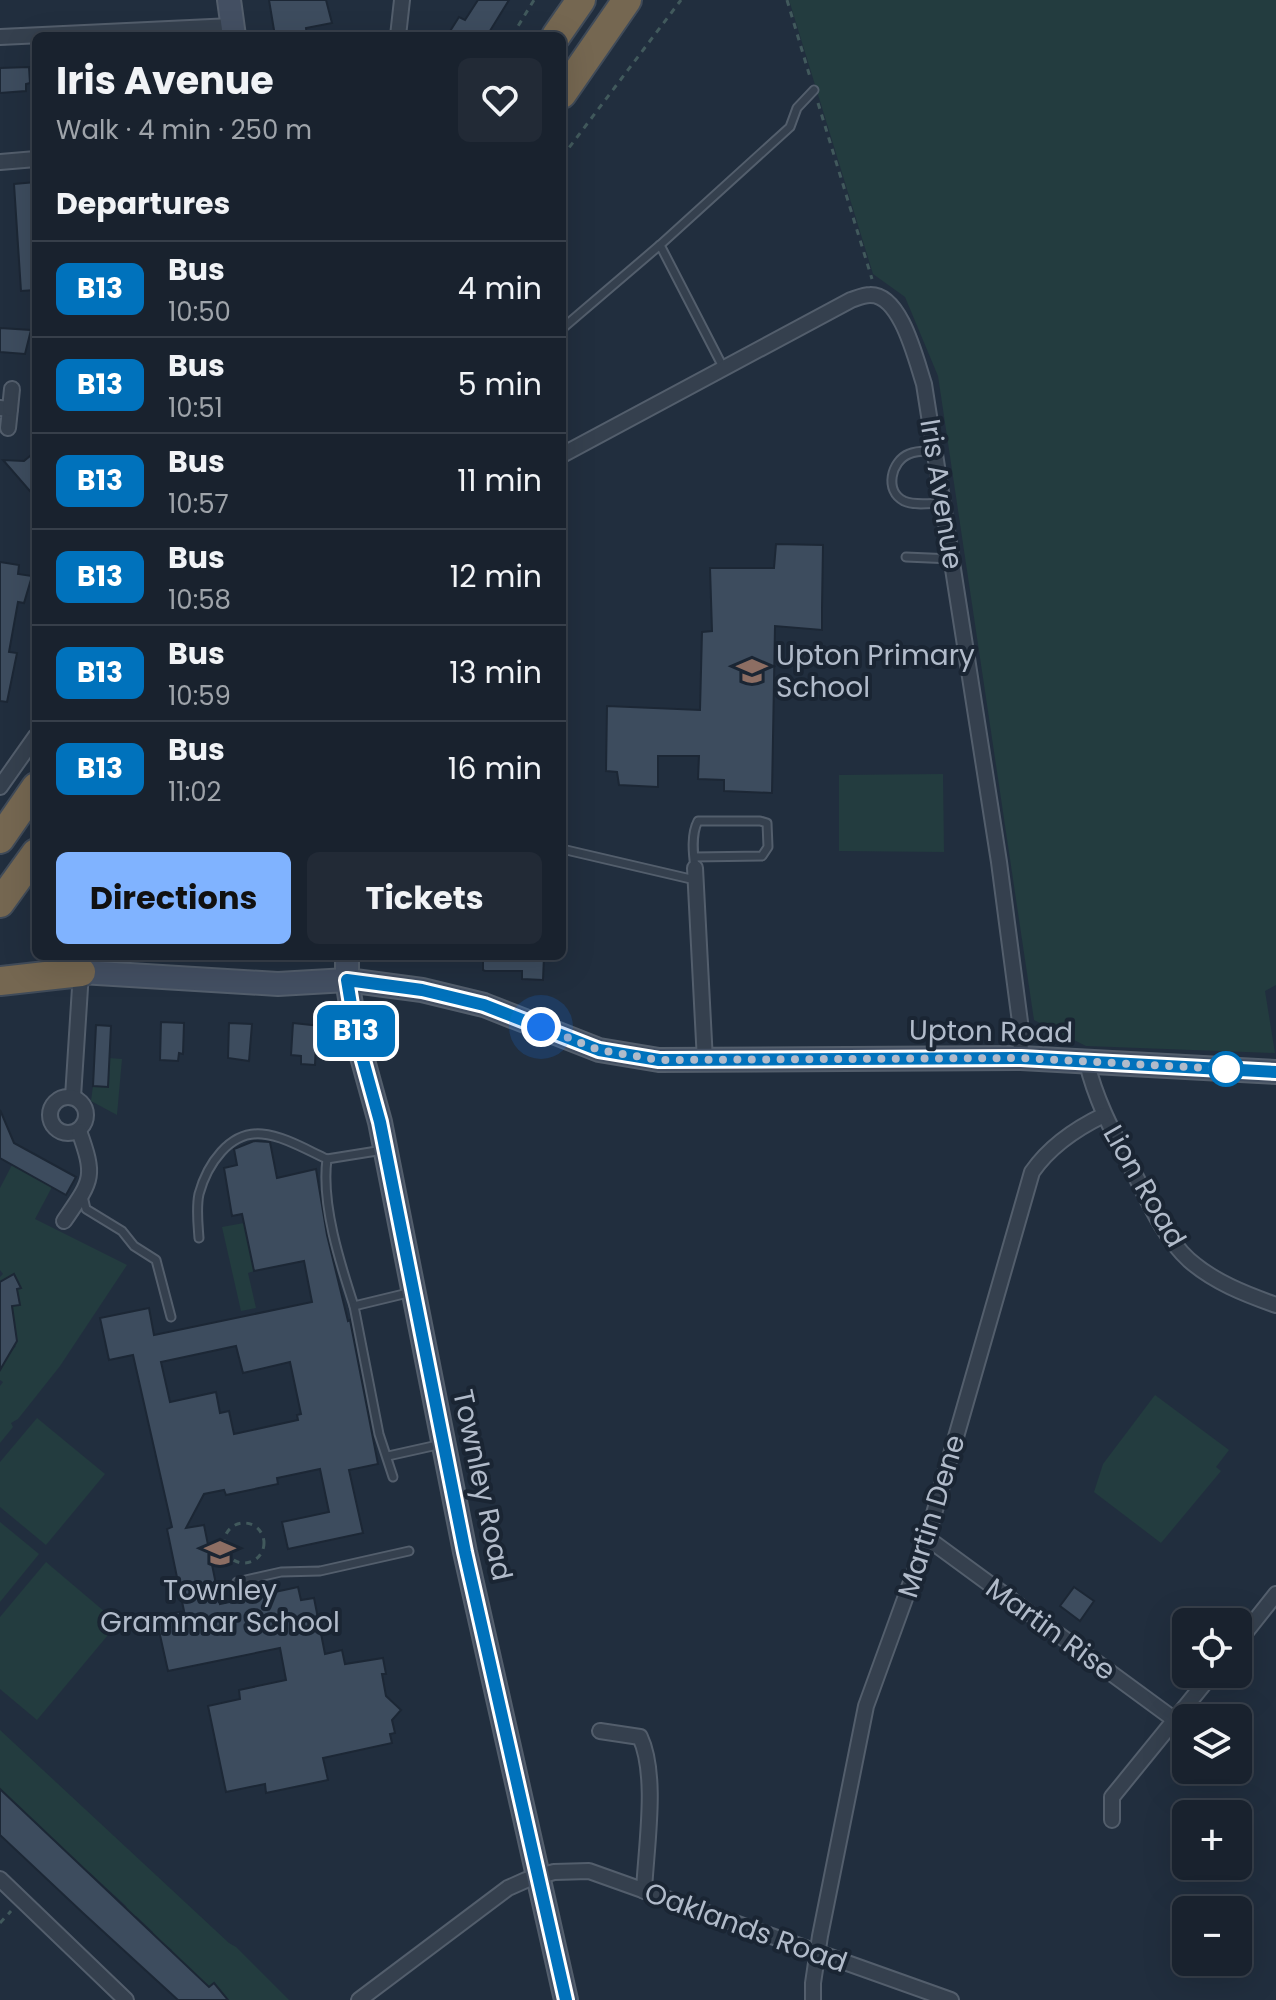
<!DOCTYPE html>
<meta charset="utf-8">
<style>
:root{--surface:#19222e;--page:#222a36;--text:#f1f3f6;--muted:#9fa4aa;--line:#373f4a;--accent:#80b3ff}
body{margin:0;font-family:Poppins,sans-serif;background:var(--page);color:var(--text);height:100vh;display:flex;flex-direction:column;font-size:30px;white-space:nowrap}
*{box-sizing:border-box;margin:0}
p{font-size:26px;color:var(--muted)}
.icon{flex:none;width:44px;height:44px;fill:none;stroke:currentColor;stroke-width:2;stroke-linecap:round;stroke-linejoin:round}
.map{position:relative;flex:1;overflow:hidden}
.side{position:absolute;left:32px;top:32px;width:534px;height:928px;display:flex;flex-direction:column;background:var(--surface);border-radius:12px;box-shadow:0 8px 32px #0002,0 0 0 2px var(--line)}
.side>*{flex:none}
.badge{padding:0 16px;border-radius:12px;font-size:28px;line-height:52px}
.controls{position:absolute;left:1172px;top:1608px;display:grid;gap:16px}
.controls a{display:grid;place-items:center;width:80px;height:80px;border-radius:12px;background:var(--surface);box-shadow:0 8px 32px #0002,0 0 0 2px var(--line);font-size:40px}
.you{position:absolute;width:40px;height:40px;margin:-20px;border:6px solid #fff;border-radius:50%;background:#1a73e8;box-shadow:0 0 0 12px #1a73e833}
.map>.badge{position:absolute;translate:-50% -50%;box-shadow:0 0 0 4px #fff}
h2{padding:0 24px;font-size:30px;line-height:72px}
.round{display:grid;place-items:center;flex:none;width:84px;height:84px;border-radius:12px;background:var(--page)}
.overview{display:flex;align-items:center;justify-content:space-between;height:136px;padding:0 24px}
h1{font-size:38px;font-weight:700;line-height:60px}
.cta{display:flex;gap:16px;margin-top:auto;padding:16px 24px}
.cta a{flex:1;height:92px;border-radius:12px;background:var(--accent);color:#111;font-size:32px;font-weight:700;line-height:92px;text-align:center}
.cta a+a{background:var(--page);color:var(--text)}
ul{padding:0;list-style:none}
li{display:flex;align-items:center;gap:24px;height:96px;padding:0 24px;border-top:2px solid var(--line)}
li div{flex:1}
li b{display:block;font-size:30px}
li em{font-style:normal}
li .badge{min-width:88px;font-weight:700;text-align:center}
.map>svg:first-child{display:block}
</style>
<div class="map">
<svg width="1276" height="2000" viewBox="0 0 1276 2000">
<rect width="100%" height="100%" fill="#212e3e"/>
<g fill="#233c3f">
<polygon points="789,0 1276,0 1276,985 1265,991 1275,1053 1086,1046 1034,1020 938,376 905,297 873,274"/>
<polygon points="943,774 944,852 839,851 839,775"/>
<polygon points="109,1058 122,1059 117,1115 91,1101 93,1086 107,1087"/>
<polygon points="12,1165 52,1187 35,1219 127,1265 60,1366 18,1419 11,1423 13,1427 0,1443 0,1386 3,1382 0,1380 0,1365 16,1346 5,1343 0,1285 0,1277 3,1274 0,1270 0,1188"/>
<polygon points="244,1223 254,1271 248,1273 256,1308 241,1311 222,1227"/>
<polygon points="1155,1395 1229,1450 1216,1467 1221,1471 1161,1543 1094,1492 1103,1464"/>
<polygon points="37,1418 105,1474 46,1545 0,1507 0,1462"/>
<polygon points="0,1522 39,1554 0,1602"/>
<polygon points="46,1562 118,1623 37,1720 0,1689 0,1617"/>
<polygon points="0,1730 229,1943 236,1947 289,2000 228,2000 214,1983 193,2000 186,1974 190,1969 179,1959 159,1964 172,1950 151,1934 153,1932 136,1916 122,1930 128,1911 126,1906 89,1872 76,1886 83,1867 64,1850 43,1842 49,1835 0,1789"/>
</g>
<g fill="#3d4c5e" stroke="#1c2735" stroke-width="2" fill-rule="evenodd">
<polygon points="269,0 326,0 332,23 306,28 307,36 275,36"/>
<polygon points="478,0 509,0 488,34 492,36 447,36 459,17 465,20"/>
<polygon points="29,67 30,83 26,84 26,91 0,93 0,68"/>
<polygon points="36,182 36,290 21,291 14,184"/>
<polygon points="0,328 31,330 25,354 0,352"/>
<polygon points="36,451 36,498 3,460 24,461"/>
<polygon points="776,544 823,545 822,608 822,630 775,626 772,793 724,791 724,780 698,779 699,756 658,756 658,787 619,785 617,772 606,771 607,706 700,710 702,632 712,631 710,568 774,568"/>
<polygon points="0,562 19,565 18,574 32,576 24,603 18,602 9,652 17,653 7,702 0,701"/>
<polygon points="483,956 544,956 543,980 522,979 522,971 485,971 483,970"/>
<polygon points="161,1022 184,1023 183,1054 179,1053 178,1061 160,1060"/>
<polygon points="229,1023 252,1024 249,1061 228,1058"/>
<polygon points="293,1023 330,1027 329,1043 316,1042 315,1065 301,1064 301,1056 291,1055"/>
<polygon points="96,1025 111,1026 108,1087 93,1086"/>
<polygon points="0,1110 14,1143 76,1177 66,1195 0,1158"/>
<path d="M254,1141L270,1142L277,1178L316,1169L327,1235L348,1321L350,1320L378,1464L349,1470L363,1533L288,1549L282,1522L329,1512L320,1469L277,1478L278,1484L226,1495L224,1490L204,1494L186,1528L204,1525L220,1604L298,1587L301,1600L314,1598L325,1654L342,1650L345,1664L383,1658L386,1674H382L386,1696L401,1710L392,1720L395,1733L390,1734L392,1743L323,1758L328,1780L266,1793L265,1784L226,1792L208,1706L240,1699L239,1690L286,1680L280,1648L168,1671L156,1617L184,1611L167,1529L172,1527L133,1355L109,1360L100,1318L149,1308L154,1335L312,1302L304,1261L254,1271L242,1214L232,1216L224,1168L237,1165L234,1149ZM236,1346L243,1373L290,1362L301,1414L297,1415L298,1420L234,1434L229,1411L220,1413L216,1392L170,1402L161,1362Z"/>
<polygon points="14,1274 21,1288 17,1289 20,1305 12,1306 17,1341 0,1370 0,1282"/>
<polygon points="1074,1587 1094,1601 1080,1621 1060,1606"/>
<polygon points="0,1789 209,1987 214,1983 228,2000 178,2000 83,1913 0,1835"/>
</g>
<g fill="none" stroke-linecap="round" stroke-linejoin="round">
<g stroke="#535e6c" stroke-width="11">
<g id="lane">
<polyline points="660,245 723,367"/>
<polyline points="564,327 660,245 790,127 797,108 814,90"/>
<path d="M935,451C927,451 917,450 909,454C891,461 884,491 904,501C915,506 931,503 943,503"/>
<polyline points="906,557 952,559"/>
<polyline points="562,849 695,880"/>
<path d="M694,857L762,856L768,847L767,823L760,821H698C691,834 693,853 695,868"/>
<polyline points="83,1196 86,1209 122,1231 134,1246 156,1260 171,1317"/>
<path d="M199,1238C198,1224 196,1208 199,1194C207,1165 229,1131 262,1134C284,1136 307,1150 327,1159"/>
<path d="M354,1306C340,1263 321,1204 327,1159L383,1150"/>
<polyline points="388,1456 442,1444"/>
<polyline points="393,1477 379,1434 354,1306 412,1292"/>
<polyline points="237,1582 281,1572 320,1571 409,1551"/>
</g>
</g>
<g stroke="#535e6c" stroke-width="18">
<g id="street">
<polyline points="398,36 402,0"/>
<polyline points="0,37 232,26"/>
<polyline points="0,162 36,159"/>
<polyline points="0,408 10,409 8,428"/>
<polyline points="10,409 12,389"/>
<path d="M562,455L851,300C857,298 864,295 870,295C901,294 916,360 924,384L999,862L1020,1022L1021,1058"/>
<polyline points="0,787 36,736"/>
<polyline points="695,868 705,1061"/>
<path d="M1087,1063C1096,1102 1115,1136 1133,1171C1149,1202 1163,1236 1189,1260C1214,1282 1245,1294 1276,1305"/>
<polyline points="73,1097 81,972"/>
<circle cx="68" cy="1115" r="18"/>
<path d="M64,1221C92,1180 96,1178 79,1131"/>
<polyline points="927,1538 1175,1720"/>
<polyline points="1238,1642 1276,1594"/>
<path d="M600,1731L640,1737C658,1775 646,1847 644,1891"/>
<polyline points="1112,1820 1112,1797 1212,1674"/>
<polyline points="0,1879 126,2000"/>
<polyline points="359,2000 508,1888 526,1880 554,1872 589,1871 951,2000"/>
<path d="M813,2000V1983L820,1936L866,1706L927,1538L1032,1172C1050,1146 1077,1128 1104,1115"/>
</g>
</g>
<g stroke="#535e6c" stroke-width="26">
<g id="secondary">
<polyline points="229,0 234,36"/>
<polyline points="347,956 347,980 356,1035 380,1122 465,1552 566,2000"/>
<polyline points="81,972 278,984 347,980 422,990 484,1005 599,1050 659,1060 1021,1058 1276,1072"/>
</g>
</g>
<g stroke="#404b59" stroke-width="32">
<g id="highway">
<polyline points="556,36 581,0"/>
<polyline points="562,94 627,0"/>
<polyline points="0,839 36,787"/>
<polyline points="0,903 36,853"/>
<polyline points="0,981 81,972"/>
</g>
</g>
<g stroke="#41595c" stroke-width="3" stroke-dasharray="6 6" stroke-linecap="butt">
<polyline points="787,0 810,77"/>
<polyline points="512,36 534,0"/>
<polyline points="818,103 872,279"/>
<polyline points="562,157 681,0"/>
<circle cx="244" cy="1543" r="20"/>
<polyline points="0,1923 11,1911"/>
</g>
<use href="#lane" stroke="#35404e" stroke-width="7"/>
<use href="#street" stroke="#35404e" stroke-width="14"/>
<use href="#secondary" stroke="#434f62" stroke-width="22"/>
<use href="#highway" stroke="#756751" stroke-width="28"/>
</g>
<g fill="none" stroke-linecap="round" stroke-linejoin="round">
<g stroke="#fff" stroke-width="18">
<polyline id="line" points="566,2000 465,1552 380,1122 356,1035 347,980 422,990 484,1005 599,1050 659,1060 1021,1058 1276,1072"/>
</g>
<use href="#line" stroke="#0072bc" stroke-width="12"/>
<polyline stroke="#b1bbca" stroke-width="8" stroke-dasharray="0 14.4" points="541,1027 599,1050 659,1060 1021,1058 1226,1069"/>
</g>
<defs>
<g id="school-bare" transform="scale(2.4)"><path d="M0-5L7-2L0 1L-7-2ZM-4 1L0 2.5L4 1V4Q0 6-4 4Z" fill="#8d6e63" stroke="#1a2533" stroke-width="2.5" paint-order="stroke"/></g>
</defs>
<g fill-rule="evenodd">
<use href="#school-bare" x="752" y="671"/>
<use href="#school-bare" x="220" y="1553"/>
</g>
<circle fill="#fff" stroke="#0072bc" stroke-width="4" cx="1226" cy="1069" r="16"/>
<g text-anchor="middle" stroke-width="8" stroke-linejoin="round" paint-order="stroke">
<g font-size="28" fill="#b1bbca" stroke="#1a2533">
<text transform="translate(942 494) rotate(81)" y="10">Iris Avenue</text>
<text transform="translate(991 1031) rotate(1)" y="10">Upton Road</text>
<text transform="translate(1145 1186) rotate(60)" y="10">Lion Road</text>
<text transform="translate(483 1485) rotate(78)" y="10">Townley Road</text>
<text transform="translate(931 1516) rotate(-73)" y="10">Martin Dene</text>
<text transform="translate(1051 1629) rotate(36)" y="10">Martin Rise</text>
<text transform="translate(746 1927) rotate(20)" y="10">Oaklands Road</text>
</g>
<g font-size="28" fill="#b1bbca" stroke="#1a2533" text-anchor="start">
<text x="776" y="665">Upton Primary<tspan x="776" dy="32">School</tspan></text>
<text x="220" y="1600" text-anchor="middle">Townley<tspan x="220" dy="32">Grammar School</tspan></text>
</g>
</g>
</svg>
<div class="controls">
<a><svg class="icon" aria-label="locate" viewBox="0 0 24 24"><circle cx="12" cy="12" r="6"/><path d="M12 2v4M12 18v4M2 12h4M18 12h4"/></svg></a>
<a><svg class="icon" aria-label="layers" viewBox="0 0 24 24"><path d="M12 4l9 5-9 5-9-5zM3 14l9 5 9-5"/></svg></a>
<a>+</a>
<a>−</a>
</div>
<div class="you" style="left:541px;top:1027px"></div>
<b class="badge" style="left:356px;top:1031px;background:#0072bc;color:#fff">B13</b>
<section class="side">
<div class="overview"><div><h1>Iris Avenue</h1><p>Walk · 4 min · 250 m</p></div><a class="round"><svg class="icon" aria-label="heart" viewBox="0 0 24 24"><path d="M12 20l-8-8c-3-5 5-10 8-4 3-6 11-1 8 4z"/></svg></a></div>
<h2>Departures</h2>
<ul>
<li><span class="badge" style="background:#0072bc;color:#fff">B13</span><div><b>Bus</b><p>10:50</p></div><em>4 min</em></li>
<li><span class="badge" style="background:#0072bc;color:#fff">B13</span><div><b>Bus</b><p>10:51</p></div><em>5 min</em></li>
<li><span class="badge" style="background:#0072bc;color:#fff">B13</span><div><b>Bus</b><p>10:57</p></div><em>11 min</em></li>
<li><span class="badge" style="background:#0072bc;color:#fff">B13</span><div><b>Bus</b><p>10:58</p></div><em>12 min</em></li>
<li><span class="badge" style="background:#0072bc;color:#fff">B13</span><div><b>Bus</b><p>10:59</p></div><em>13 min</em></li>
<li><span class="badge" style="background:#0072bc;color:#fff">B13</span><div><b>Bus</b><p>11:02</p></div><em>16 min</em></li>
</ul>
<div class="cta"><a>Directions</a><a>Tickets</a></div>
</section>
</div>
